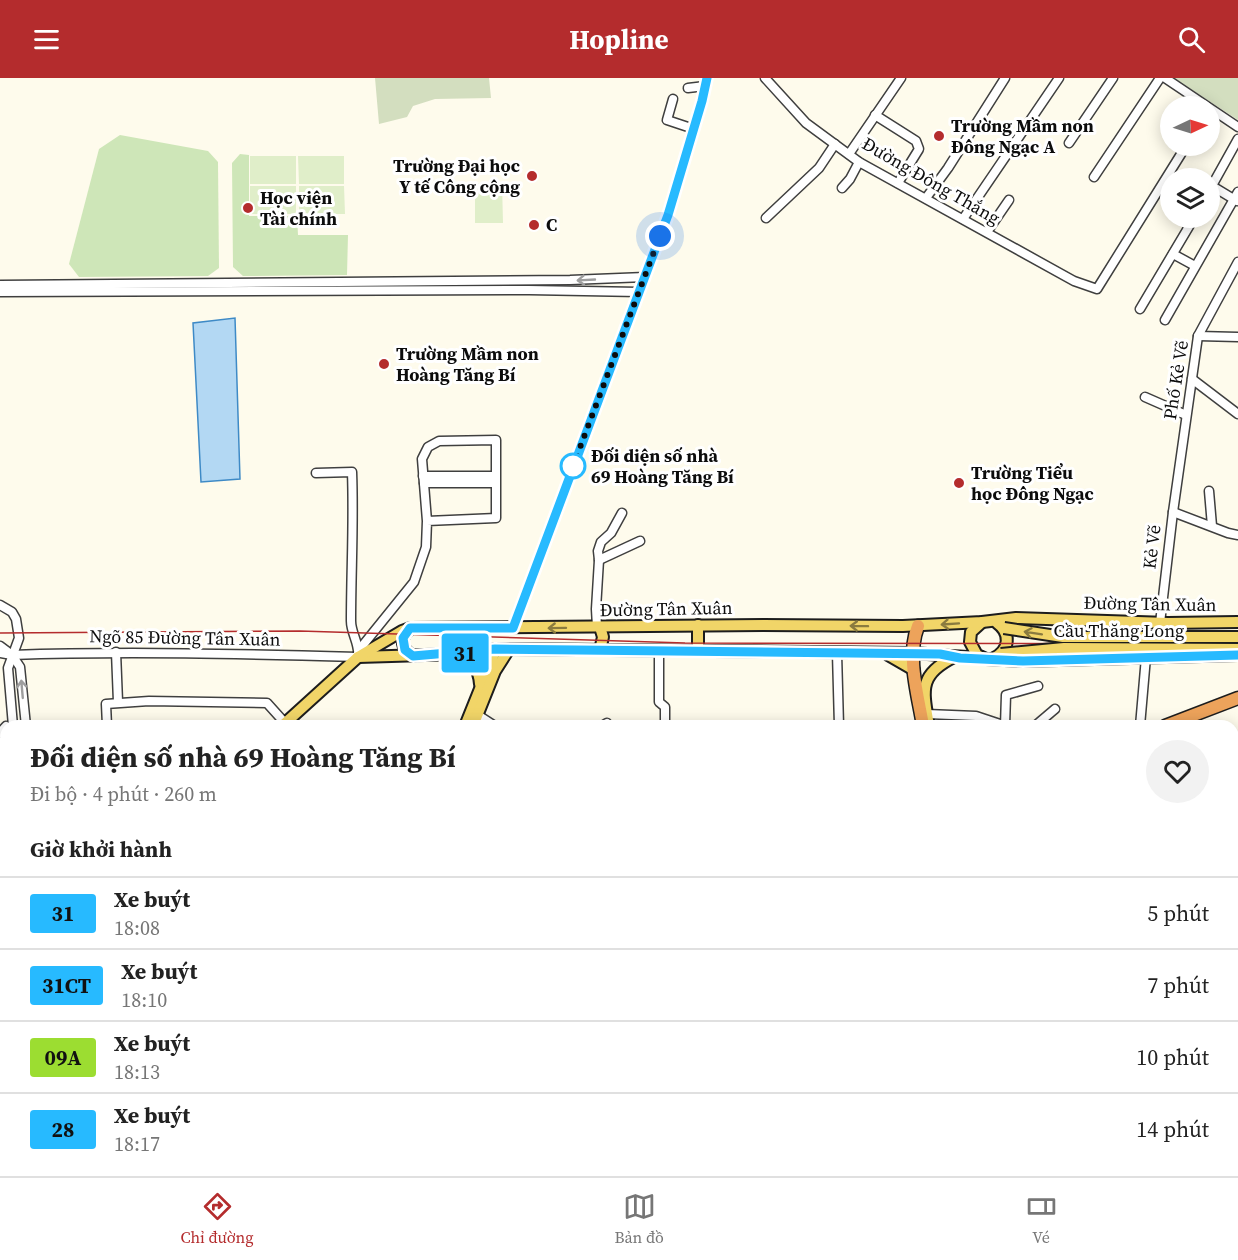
<!DOCTYPE html>
<html lang="vi">
<meta charset="utf-8">
<style>
:root{--surface:#fff;--page:#f2f2f2;--text:#222;--muted:#767676;--line:#e0e0e0;--accent:#b42c2d}
body{margin:0;font-family:"Source Serif 4",serif;background:var(--page);color:var(--text);height:100vh;display:flex;flex-direction:column;font-size:22px;white-space:nowrap}
*{box-sizing:border-box;margin:0}
p{font-size:20px;color:var(--muted)}
.icon{flex:none;width:33px;height:33px;fill:none;stroke:currentColor;stroke-width:2;stroke-linecap:round;stroke-linejoin:round}
.map{position:relative;flex:1;overflow:hidden}
.drawer{position:absolute;left:0px;top:642px;width:1239px;height:456px;display:flex;flex-direction:column;background:var(--surface);border-radius:18px 18px 0 0;box-shadow:0 3px 15px #0003}
.drawer>*{flex:none}
.badge{padding:0 12px;border-radius:4px;font-size:21px;line-height:39px}
.needle{width:39px;rotate:86deg}
.tools{position:absolute;left:1160px;top:18px;display:grid;gap:12px}
.tools a{display:grid;place-items:center;width:60px;height:60px;border-radius:50%;background:var(--surface);box-shadow:0 3px 15px #0003;font-size:30px}
.you{position:absolute;width:30px;height:30px;margin:-15px;border:4px solid #fff;border-radius:50%;background:#1a73e8;box-shadow:0 0 0 9px #1a73e833}
.map>.badge{position:absolute;translate:-50% -50%;box-shadow:0 0 0 3px #fff}
h2{padding:0 30px;font-size:22px;line-height:54px}
.round{display:grid;place-items:center;flex:none;width:63px;height:63px;border-radius:32px;background:var(--page)}
.headline{display:flex;align-items:center;justify-content:space-between;height:102px;padding:0 30px}
h1{font-size:28px;font-weight:700;line-height:45px}
ul{padding:0;list-style:none}
li{display:flex;align-items:center;gap:18px;height:72px;padding:0 30px;border-top:2px solid var(--line)}
li div{flex:1}
li b{display:block;font-size:22px}
li em{font-style:normal}
li .badge{min-width:66px;font-weight:700;text-align:center}
header{display:flex;justify-content:space-between;align-items:center;height:78px;padding:0 30px;background:var(--accent);color:#fff;font-size:27px;font-weight:700}
.dock{display:flex;justify-content:space-around;align-items:center;height:84px;border-top:2px solid var(--line);background:var(--surface);font-size:16px;color:var(--muted)}
.dock a{display:grid;justify-items:center;gap:3px}
.dock .active{color:var(--accent)}
.map>svg:first-child{display:block}
</style>
<header><svg class="icon" aria-label="menu" viewBox="0 0 24 24"><path d="M4 6h16M4 12h16M4 18h16"/></svg>Hopline<svg class="icon" aria-label="search" viewBox="0 0 24 24"><circle cx="10" cy="10" r="6"/><path d="M15 15l6 6"/></svg></header>
<div class="map">
<svg width="1238" height="1098" viewBox="0 0 1238 1098">
<rect width="100%" height="100%" fill="#fefbec"/>
<g fill="#cee6b8">
<polygon points="120,57 208,73 218,84 219,190 208,198 79,199 69,186 99,71"/>
<polygon points="240,76 249,77 249,138 297,138 298,157 348,157 347,197 243,198 233,189 232,85"/>
</g>
<g fill="#d3debf">
<polygon points="375,0 489,0 491,20 435,21 413,28 407,39 379,46"/>
<polygon points="1174,0 1238,0 1238,42"/>
</g>
<g fill="#e0eec9">
<rect x="250" y="78" width="46" height="28"/>
<polygon points="298,78 344,78 344,106 299,106"/>
<polygon points="475,105 502,105 503,145 475,145"/>
<rect x="250" y="108" width="46" height="28"/>
<polygon points="299,108 344,108 345,136 299,136"/>
</g>
<polygon fill="#b3d8f3" stroke="#3e8ac6" stroke-width="1.5" points="235,240 240,401 201,404 193,245"/>
<g fill="none" stroke-linecap="round" stroke-linejoin="round">
<g stroke="#3f3f3f" stroke-width="11">
<g id="minor">
<polyline points="765,0 806,45 859,84 1074,203 1097,211 1186,68"/>
<polyline points="1165,0 1238,49"/>
<polyline points="688,10 705,8"/>
<polyline points="673,21 667,42 694,51"/>
<polyline points="875,37 916,63 919,71 898,105"/>
<polyline points="1069,65 1113,0"/>
<polyline points="849,76 901,0"/>
<polyline points="1094,99 1160,0"/>
<polyline points="1212,108 1237,123"/>
<polyline points="842,110 850,101 859,84"/>
<polyline points="1209,113 1238,61"/>
<polyline points="926,120 948,90 1005,0"/>
<polyline points="766,140 819,90 835,66"/>
<polyline points="963,141 1059,0"/>
<polyline points="987,154 1009,122"/>
<polyline points="1173,176 1195,188"/>
<polyline points="0,207 570,202 645,199"/>
<polyline points="0,214 529,212 639,214"/>
<polyline points="1140,231 1194,140"/>
<polyline points="1165,242 1238,114"/>
<polyline points="1198,258 1238,259"/>
<polyline points="1192,301 1238,336"/>
<polyline points="1145,319 1186,337"/>
<polyline points="423,398 495,398"/>
<polyline points="424,405 495,405"/>
<polyline points="1209,413 1212,448"/>
<polyline points="1173,434 1228,455 1238,457"/>
<polyline points="599,482 640,463"/>
<polyline points="0,527 12,534 16,541 19,560 8,590 13,648"/>
<polyline points="1160,545 1173,434 1198,258 1238,184"/>
<polyline points="597,549 596,531 599,482 598,473 601,464 611,455 622,435"/>
<polyline points="513,550 668,137 702,23 707,0"/>
<polyline points="0,568 12,577 20,589 26,648"/>
<polyline points="359,572 414,504 426,469 427,443 422,381 428,369 439,363 496,362 496,440 427,443"/>
<polyline points="659,572 659,624 665,629 665,648"/>
<polyline points="116,574 118,624"/>
<path d="M0,575L12,577C127,573 243,576 358,579C360,566 351,556 351,543C351,493 354,444 352,394L316,395"/>
<polyline points="837,575 839,648"/>
<polyline points="927,636 976,638 1006,648"/>
<polyline points="478,637 495,648"/>
<polyline points="107,648 106,626 149,623 267,625 285,645"/>
<polyline points="602,648 607,645 609,648"/>
<polyline points="1005,648 1006,617 1038,608"/>
<polyline points="1035,648 1055,631"/>
<polyline points="1140,648 1146,579"/>
<polyline points="0,655 6,648"/>
<polyline points="0,733 6,740"/>
<polyline points="0,775 6,775"/>
<polyline points="0,818 6,817"/>
<polyline points="1233,873 1238,857"/>
<polyline points="0,879 6,877"/>
<polyline points="0,924 6,923"/>
<polyline points="1233,924 1238,904"/>
<polyline points="164,1092 172,1098"/>
<polyline points="183,1092 190,1098"/>
<polyline points="518,1092 523,1098"/>
<polyline points="474,1098 479,1092"/>
<polyline points="817,1098 821,1092"/>
<polyline points="943,1098 943,1092"/>
<polyline points="972,1098 972,1092"/>
<polyline points="1025,1098 1025,1092"/>
<polyline points="1041,1098 1041,1092"/>
<polyline points="1152,1098 1153,1092"/>
</g>
</g>
<g stroke="#1d1d1d" stroke-width="14">
<g id="major">
<polyline points="982,544 971,554 970,564 977,577 986,581 1023,583 1238,577"/>
<polyline points="698,547 698,572"/>
<path d="M410,551C399,560 401,571 413,578"/>
<polyline points="600,572 603,559 600,549"/>
<path d="M458,576C471,583 479,590 480,606"/>
<polyline points="888,577 914,592"/>
<path d="M358,579L458,576L495,571L913,575C936,576 959,580 981,579"/>
<path d="M994,580C1010,572 1011,555 997,545"/>
<polyline points="282,648 358,579 402,553 410,550 763,547 903,548 982,544 1016,540 1168,545 1238,544"/>
<polyline points="465,648 496,571"/>
<polyline points="473,648 495,593 509,571"/>
<path d="M929,648C923,612 918,597 954,579"/>
<polyline points="0,685 6,687"/>
<polyline points="135,1098 137,1092"/>
</g>
</g>
<g stroke="#1d1d1d" stroke-width="15">
<g id="highway">
<path d="M918,548C906,579 918,616 923,648"/>
<polyline points="1165,648 1238,620"/>
<polyline points="0,694 6,697"/>
<polyline points="0,712 6,715"/>
</g>
</g>
<use href="#minor" stroke="#fff" stroke-width="8"/>
<use href="#major" stroke="#f1d568" stroke-width="10"/>
<use href="#highway" stroke="#eda35b" stroke-width="12"/>
<polyline stroke="#b42c2d" stroke-width="1.5" points="0,555 300,553 685,565 1238,566"/>
<g stroke="#1d1d1d" stroke-width="14" stroke-linecap="butt">
<g id="major-bridge">
<polyline points="1004,550 1063,559 1238,559"/>
<polyline points="1001,576 1064,570 1238,571"/>
</g>
</g>
<use href="#major-bridge" stroke="#f1d568" stroke-width="10"/>
</g>
<defs><path id="oneway-shaft" d="M-6 0H5M1.5-3L5.5 0L1.5 3" fill="none" stroke-width="1.6" stroke-linecap="round" stroke-linejoin="round" transform="scale(1.5)"/></defs>
<g stroke="#9e9e9e">
<use href="#oneway-shaft" transform="translate(586 202) rotate(177)"/>
<use href="#oneway-shaft" transform="translate(22 611) rotate(-95)"/>
</g>
<g stroke="#8a7b3f">
<use href="#oneway-shaft" transform="translate(950 546) rotate(176)"/>
<use href="#oneway-shaft" transform="translate(859 548) rotate(-179)"/>
<use href="#oneway-shaft" transform="translate(557 550) rotate(179)"/>
<use href="#oneway-shaft" transform="translate(1033 555) rotate(-171)"/>
</g>
<g fill="none" stroke-linecap="round" stroke-linejoin="round">
<g stroke="#fff" stroke-width="14">
<polyline id="line" points="707,0 702,23 668,137 513,550 410,550 403,560 405,572 413,578 495,571 940,576 960,580 1023,583 1238,577"/>
</g>
<use href="#line" stroke="#27baff" stroke-width="9"/>
<polyline stroke="#0c0c0c" stroke-width="6" stroke-dasharray="0 10.8" points="573,388 660,158"/>
</g>
<g fill="#b42c2d" stroke="#fff" stroke-width="2">
<circle cx="939" cy="58" r="6"/>
<circle cx="532" cy="98" r="6"/>
<circle cx="248" cy="130" r="6"/>
<circle cx="534" cy="147" r="6"/>
<circle cx="384" cy="286" r="6"/>
<circle cx="959" cy="405" r="6"/>
</g>
<circle fill="#fff" stroke="#27baff" stroke-width="3" cx="573" cy="388" r="12"/>
<g text-anchor="middle" stroke-width="6" stroke-linejoin="round" paint-order="stroke">
<g font-size="18" font-weight="bold" fill="#0c0c0c" stroke="#fff" text-anchor="start">
<text x="951" y="54">Trường Mầm non<tspan x="951" dy="21">Đông Ngạc A</tspan></text>
<text x="520" y="94" text-anchor="end">Trường Đại học<tspan x="520" dy="21">Y tế Công cộng</tspan></text>
<text x="260" y="126">Học viện<tspan x="260" dy="21">Tài chính</tspan></text>
<text x="546" y="153">C</text>
<text x="396" y="282">Trường Mầm non<tspan x="396" dy="21">Hoàng Tăng Bí</tspan></text>
<text x="971" y="401">Trường Tiểu<tspan x="971" dy="21">học Đông Ngạc</tspan></text>
</g>
<g font-size="18" fill="#0c0c0c" stroke="#fff">
<text transform="translate(931 103) rotate(30)" y="6">Đường Đông Thắng</text>
<text transform="translate(1176 302) rotate(-81)" y="6">Phố Kẻ Vẽ</text>
<text transform="translate(1152 469) rotate(-83)" y="6">Kẻ Vẽ</text>
<text transform="translate(1150 526) rotate(1)" y="6">Đường Tân Xuân</text>
<text transform="translate(666 531) rotate(-1)" y="6">Đường Tân Xuân</text>
<text x="1119" y="559">Cầu Thăng Long</text>
<text transform="translate(185 560) rotate(1)" y="6">Ngõ 85 Đường Tân Xuân</text>
</g>
<g font-size="18" font-weight="bold" fill="#0c0c0c" stroke="#fff" text-anchor="start">
<text x="591" y="384">Đối diện số nhà<tspan x="591" dy="21">69 Hoàng Tăng Bí</tspan></text>
</g>
</g>
</svg>
<div class="tools">
<a><svg class="needle" viewBox="-14 -14 28 28"><path d="M0-13l5 13h-10z" fill="#e53935"/><path d="M0 13l5-13h-10z" fill="#767676"/></svg></a>
<a><svg class="icon" aria-label="layers" viewBox="0 0 24 24"><path d="M12 4l9 5-9 5-9-5zM3 14l9 5 9-5"/></svg></a>
</div>
<div class="you" style="left:660px;top:158px"></div>
<b class="badge" style="left:465px;top:575px;background:#27baff;color:#111">31</b>
<section class="drawer">
<div class="headline"><div><h1>Đối diện số nhà 69 Hoàng Tăng Bí</h1><p>Đi bộ · 4 phút · 260 m</p></div><a class="round"><svg class="icon" aria-label="heart" viewBox="0 0 24 24"><path d="M12 20l-8-8c-3-5 5-10 8-4 3-6 11-1 8 4z"/></svg></a></div>
<h2>Giờ khởi hành</h2>
<ul>
<li><span class="badge" style="background:#27baff;color:#111">31</span><div><b>Xe buýt</b><p>18:08</p></div><em>5 phút</em></li>
<li><span class="badge" style="background:#27baff;color:#111">31CT</span><div><b>Xe buýt</b><p>18:10</p></div><em>7 phút</em></li>
<li><span class="badge" style="background:#9cdd31;color:#111">09A</span><div><b>Xe buýt</b><p>18:13</p></div><em>10 phút</em></li>
<li><span class="badge" style="background:#27baff;color:#111">28</span><div><b>Xe buýt</b><p>18:17</p></div><em>14 phút</em></li>
</ul>
</section>
</div>
<nav class="dock">
<a class="active"><svg class="icon" aria-label="directions" viewBox="0 0 24 24"><path d="M12 3l9 9-9 9-9-9zM9 14v-3h6M13 9l2 2-2 2"/></svg>Chỉ đường</a>
<a><svg class="icon" aria-label="map" viewBox="0 0 24 24"><path d="M3 6l6-2 6 2 6-2v14l-6 2-6-2-6 2zM9 4v14M15 6v14"/></svg>Bản đồ</a>
<a><svg class="icon" aria-label="tickets" viewBox="0 0 24 24"><path d="M3 7h18v10H3zM15 7v10"/></svg>Vé</a>
</nav>
